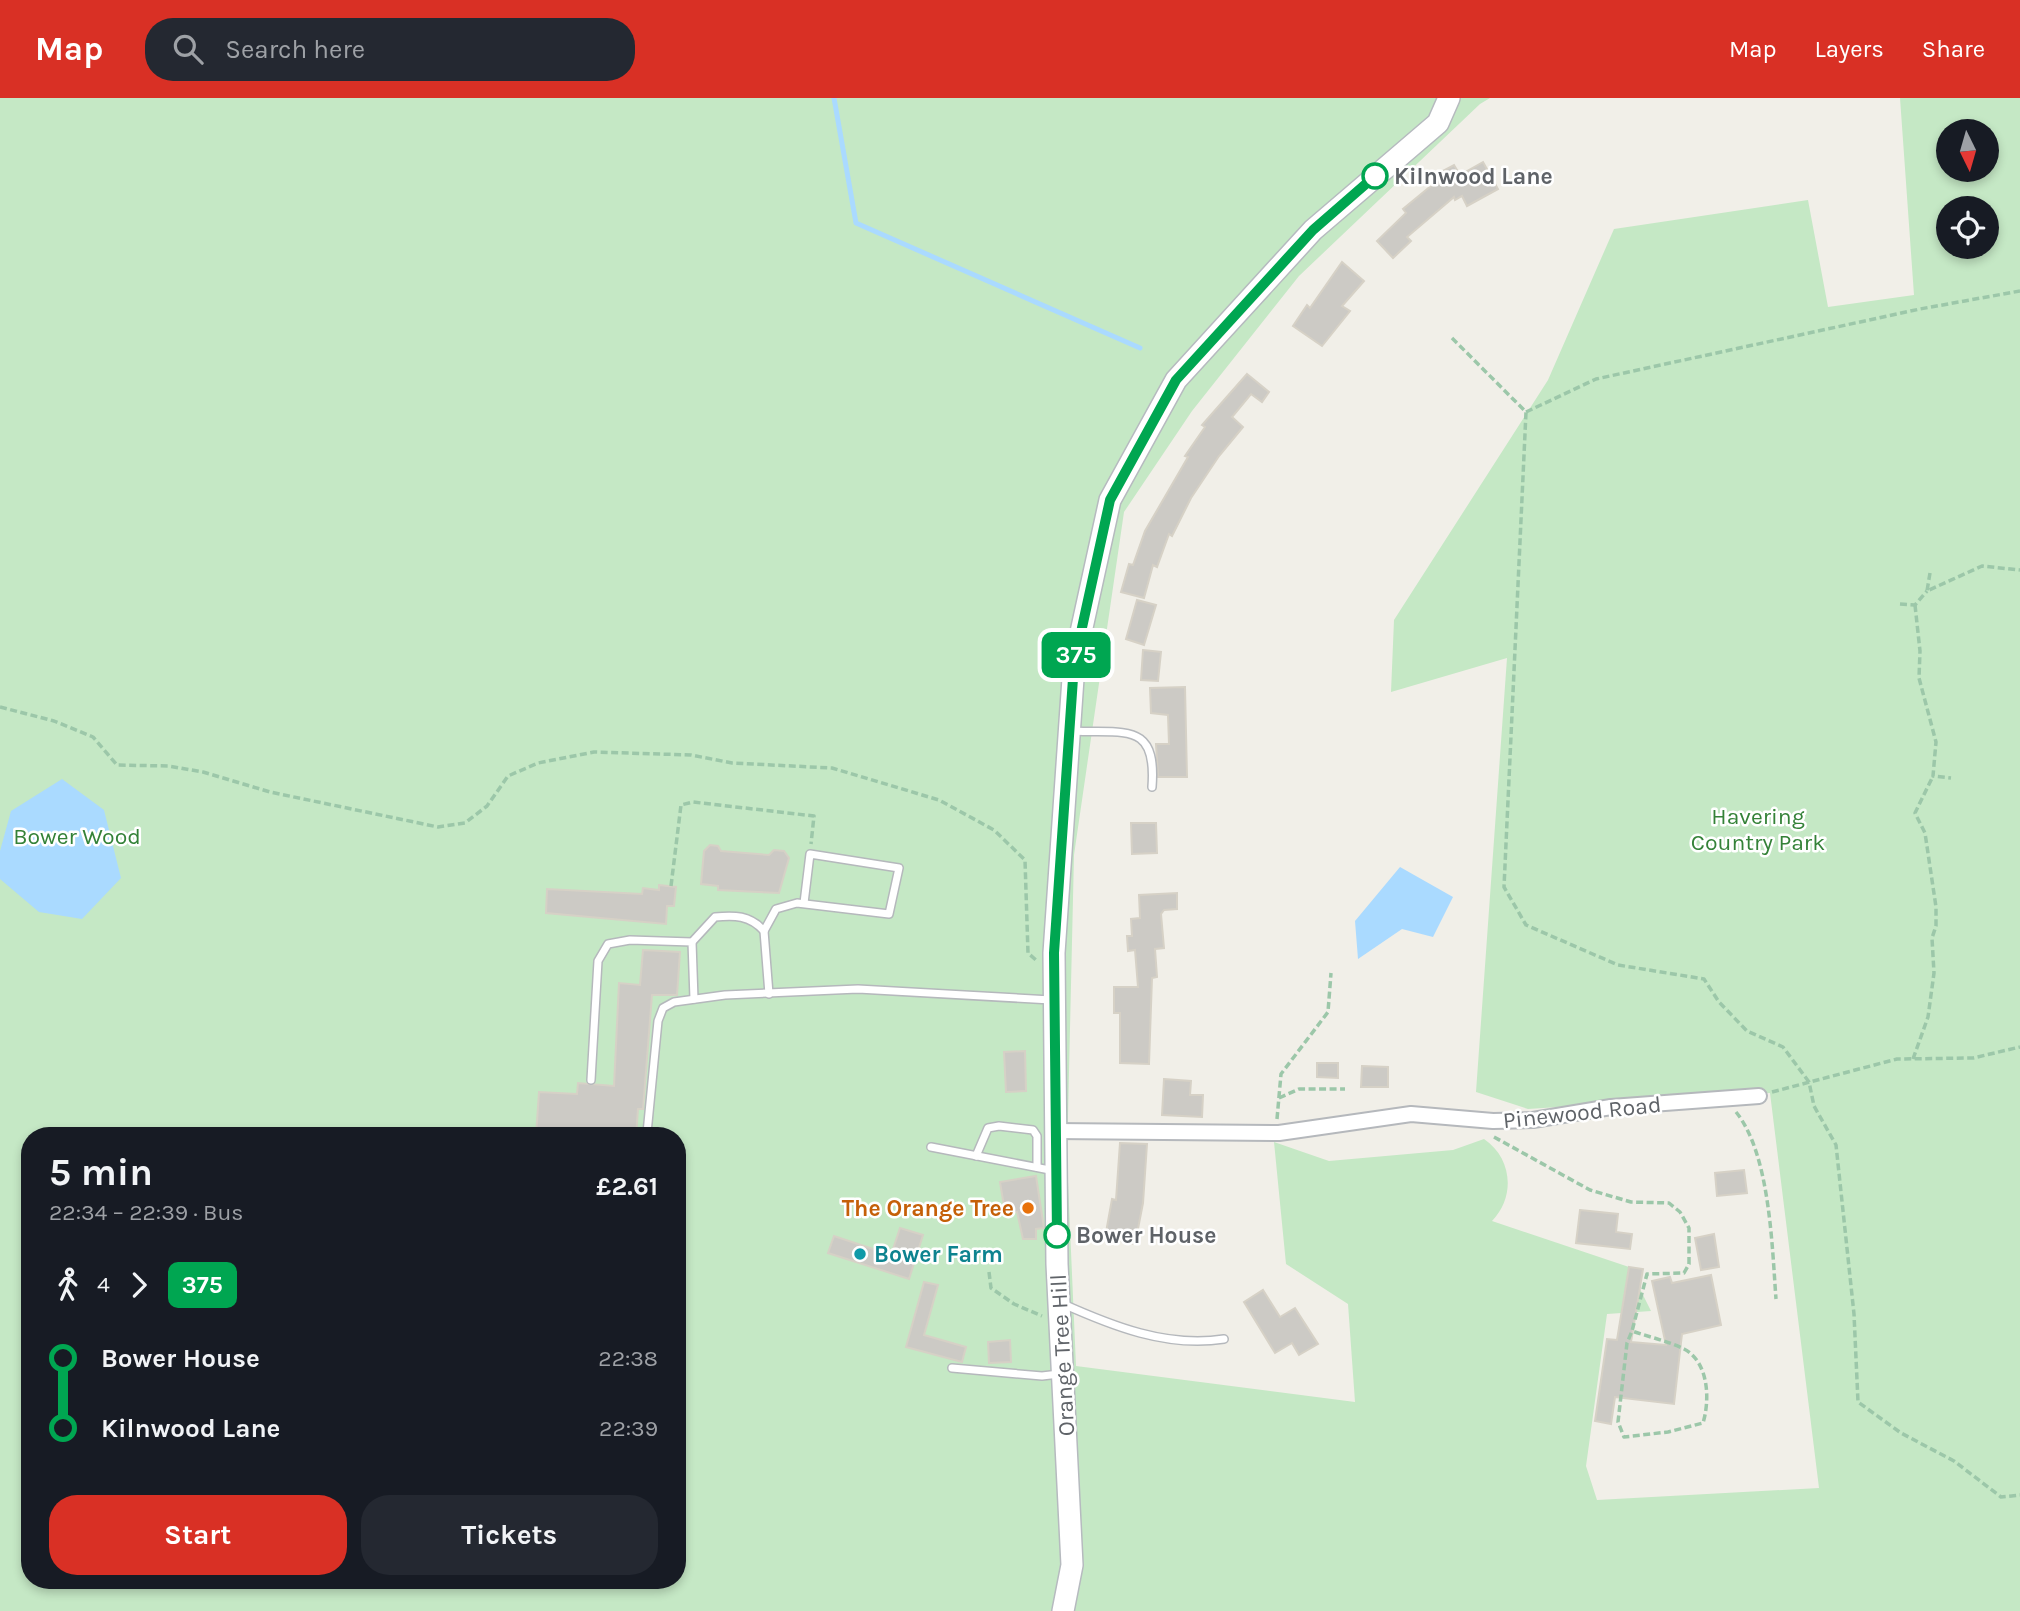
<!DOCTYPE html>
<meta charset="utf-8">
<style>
:root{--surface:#171b24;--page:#242831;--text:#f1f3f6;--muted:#9ea1a6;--accent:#d93025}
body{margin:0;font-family:Karla,sans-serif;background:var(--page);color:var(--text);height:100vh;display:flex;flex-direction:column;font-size:26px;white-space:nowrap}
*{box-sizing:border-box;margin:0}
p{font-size:23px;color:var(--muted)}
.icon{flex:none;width:38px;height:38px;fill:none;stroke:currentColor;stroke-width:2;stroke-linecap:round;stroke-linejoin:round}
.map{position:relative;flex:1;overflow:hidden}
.drawer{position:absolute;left:21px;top:1029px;width:665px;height:462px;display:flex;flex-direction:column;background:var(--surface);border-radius:28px;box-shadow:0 4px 10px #0003}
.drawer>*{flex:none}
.badge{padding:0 14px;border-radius:10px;font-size:24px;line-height:46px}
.needle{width:46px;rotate:175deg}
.tools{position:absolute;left:1936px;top:21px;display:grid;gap:14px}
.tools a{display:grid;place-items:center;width:63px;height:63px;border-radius:50%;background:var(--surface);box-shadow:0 4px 10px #0003;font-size:35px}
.map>.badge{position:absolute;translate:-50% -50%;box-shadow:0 0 0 4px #fff}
.legs{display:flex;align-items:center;gap:10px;height:77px;padding:0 28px;font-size:23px}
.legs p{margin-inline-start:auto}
.summary{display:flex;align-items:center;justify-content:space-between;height:119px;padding:0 28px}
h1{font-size:38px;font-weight:700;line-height:52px}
.primary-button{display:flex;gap:14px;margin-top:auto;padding:14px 28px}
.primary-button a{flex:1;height:80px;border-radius:28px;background:var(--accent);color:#fff;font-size:28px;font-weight:700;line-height:80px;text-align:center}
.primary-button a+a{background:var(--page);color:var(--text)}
ul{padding:0 28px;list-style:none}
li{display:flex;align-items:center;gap:24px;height:70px;font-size:26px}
li i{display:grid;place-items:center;width:10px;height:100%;margin:0 9px;background:currentColor}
li i::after{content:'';width:18px;height:18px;margin:-9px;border:5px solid;border-radius:50%;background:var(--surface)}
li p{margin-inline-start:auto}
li:first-child i{background:linear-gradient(#0000 50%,currentColor 0)}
li:last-child i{background:linear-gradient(currentColor 50%,#0000 0)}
header{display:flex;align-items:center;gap:42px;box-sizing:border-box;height:98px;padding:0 35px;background:var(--accent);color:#fff}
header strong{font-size:33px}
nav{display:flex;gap:38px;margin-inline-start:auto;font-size:24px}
.search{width:490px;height:63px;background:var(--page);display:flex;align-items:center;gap:18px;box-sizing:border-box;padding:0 24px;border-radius:28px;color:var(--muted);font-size:26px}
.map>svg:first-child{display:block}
</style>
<header>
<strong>Map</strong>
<div class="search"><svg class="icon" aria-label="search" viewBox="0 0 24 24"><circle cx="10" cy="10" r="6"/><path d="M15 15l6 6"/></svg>Search here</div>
<nav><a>Map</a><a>Layers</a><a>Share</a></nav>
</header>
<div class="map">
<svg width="2020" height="1513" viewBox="0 0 2020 1513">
<rect width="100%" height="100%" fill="#f1efe8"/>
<path fill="#c5e8c5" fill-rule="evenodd" d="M0,0H1490L1480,6L1299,178L1192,313L1124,414L1074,757L1067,1061L1076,1268L1355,1304L1348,1206L1286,1166L1274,1044L1329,1063L1453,1052L1484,1041C1512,1060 1516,1098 1492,1123L1629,1169L1651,1213L1607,1216L1586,1368L1597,1402L1819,1390L1770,995L1528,1011L1476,994L1507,560L1391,594L1394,522L1548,282L1614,131L1808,102L1828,209L1914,197L1900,0H2020V1513H0ZM1948,33H1986V72H1948ZM1948,110H1986V149H1948ZM30,1038H677V1482H30Z"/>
<g fill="#aadaff">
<polygon points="62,681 104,712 121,780 82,821 39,814 0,781 0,753 11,713"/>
<polygon points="1400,769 1453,799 1433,839 1402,831 1358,861 1355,823"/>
</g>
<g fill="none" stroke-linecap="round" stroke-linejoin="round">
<polyline stroke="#aadaff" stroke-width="5" points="834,0 856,125 1140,250"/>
</g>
<g fill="#cccac5" stroke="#d6d1c6" stroke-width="2">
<polygon points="1483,64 1498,91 1467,108 1462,98 1455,102 1454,99 1407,139 1411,143 1393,160 1377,143 1406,115 1403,111 1443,78 1441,74 1454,67 1460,77"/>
<polygon points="1342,164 1364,183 1342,208 1350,213 1322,248 1293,228 1307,207 1310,210"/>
<polygon points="1247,276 1269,294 1262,304 1251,296 1232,319 1243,329 1219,358 1191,400 1172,438 1169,436 1157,469 1153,467 1144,500 1121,494 1129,466 1133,467 1145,433 1188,359 1185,358 1205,329 1202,327"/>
<polygon points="1137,502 1156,507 1144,547 1126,541"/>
<polygon points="1143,552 1161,554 1158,583 1141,582"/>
<polygon points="1185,589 1187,679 1158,679 1156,646 1169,646 1168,617 1151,615 1150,590"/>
<polygon points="1131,725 1156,725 1157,755 1132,756"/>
<polygon points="710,747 718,748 721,753 769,757 774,752 784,753 789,760 779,795 718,792 718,788 701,786 704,753"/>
<polygon points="659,787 676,789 674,808 667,808 666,826 546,815 547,791 642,796 643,790 659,792"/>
<polygon points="1177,795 1177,811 1164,812 1161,816 1164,850 1155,851 1157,879 1152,880 1149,966 1120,965 1120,915 1114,915 1114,889 1138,889 1135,852 1128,853 1127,838 1132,838 1131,821 1140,820 1139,797"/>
<polygon points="643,852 680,854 677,897 652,897 643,1011 638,1011 636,1038 536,1038 539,994 577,996 578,985 614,988 619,885 640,887"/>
<polygon points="1025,953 1026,993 1006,994 1004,954"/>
<polygon points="1317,965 1338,965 1338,980 1317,979"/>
<polygon points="1362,968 1388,969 1388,989 1361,989"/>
<polygon points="1164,981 1191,983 1190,997 1203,997 1202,1019 1162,1017"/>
<polygon points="1120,1045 1147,1046 1143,1105 1135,1146 1105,1140 1112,1101 1116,1102"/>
<polygon points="1744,1072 1747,1095 1717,1098 1715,1075"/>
<polygon points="1036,1078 1044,1130 1036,1131 1036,1141 1023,1141 1017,1114 1005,1114 1000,1084"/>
<polygon points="1580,1112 1618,1116 1616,1134 1632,1136 1630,1151 1576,1145"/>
<polygon points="900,1130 923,1137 909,1181 828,1155 834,1138 891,1157"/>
<polygon points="1714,1136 1719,1169 1701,1172 1695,1140"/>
<polygon points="1629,1169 1643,1171 1631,1244 1666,1247 1652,1183 1670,1179 1672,1185 1711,1177 1721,1227 1682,1236 1674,1306 1615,1299 1611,1326 1595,1323 1607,1241 1617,1242"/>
<polygon points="924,1184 938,1187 924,1237 966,1249 962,1264 906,1249"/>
<polygon points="1263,1192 1280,1219 1295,1210 1318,1246 1299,1257 1292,1245 1275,1255 1244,1204"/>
<polygon points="1010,1242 1011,1264 989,1265 988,1244"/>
</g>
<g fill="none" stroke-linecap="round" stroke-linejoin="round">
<g stroke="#b5b8bc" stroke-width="10">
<g id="service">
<path d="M1073,633C1125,636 1157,623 1152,689"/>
<path d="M692,844L715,819C734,817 750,817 764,833"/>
<polyline points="769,896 764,833 776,811 797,805 889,816 899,770 810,756 804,805"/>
<polyline points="591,982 598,863 608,846 630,842 692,844 694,901"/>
<polyline points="647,1035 658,923 663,910 674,904 725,897 858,891 1051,902"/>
<polyline points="931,1049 1055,1073"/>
<polyline points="976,1058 988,1030 999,1028 1033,1032 1037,1038 1037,1069"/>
<path d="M1061,1205C1112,1228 1167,1250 1224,1241"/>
<polyline points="952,1270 1042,1278 1059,1276"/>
</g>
</g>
<g stroke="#b5b8bc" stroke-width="18">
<polyline id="minor" points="1055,1033 1279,1035 1411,1016 1493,1023 1533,1022 1611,1009 1759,998"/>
</g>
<g stroke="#b6babf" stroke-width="24">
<polyline id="secondary" points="1063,1513 1072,1467 1057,1166 1054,855 1074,566 1110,402 1176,282 1313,132 1438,25 1449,0"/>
</g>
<g stroke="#9cc7a9" stroke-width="3.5" stroke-dasharray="7 3.5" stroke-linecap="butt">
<polyline points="1452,240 1526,314 1504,789 1526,827 1618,867 1704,881 1719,904 1747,933 1783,949 1809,984 1814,1008 1836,1047 1854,1216 1858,1304 1901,1335 1954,1363 2001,1399 2020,1397"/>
<polyline points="1526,314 1596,281 1920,211 2020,193"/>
<polyline points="1930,475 1927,493 1982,468 2020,472"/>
<polyline points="1900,506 1915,507 1927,493"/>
<polyline points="1915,507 1920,553 1919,580 1936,644 1933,678 1951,680"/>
<polyline points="0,609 54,623 93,639 117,667 168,668 203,674 270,694 438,729 465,725 487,708 508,678 538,665 594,654 691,657 732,665 832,670 939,702 994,732 1025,762 1028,855 1036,862"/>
<polyline points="671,788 681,707 693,704 814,718 811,746"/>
<polyline points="1913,961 1928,919 1934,875 1932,840 1936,828 1936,809 1925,735 1915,715 1933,678"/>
<polyline points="1772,994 1897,961 1973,960 2020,949"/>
<polyline points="1279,1000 1299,991 1345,991"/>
<path d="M1736,1014C1770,1056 1772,1148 1776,1201"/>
<polyline points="1277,1021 1281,976 1328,914 1331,875"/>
<path d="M1494,1039L1590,1092L1631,1104L1669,1105L1680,1114L1689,1130V1166L1684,1175L1647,1176L1632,1233C1649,1239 1668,1243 1684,1251C1709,1264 1710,1302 1703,1325L1668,1334L1624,1339L1618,1324L1627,1245L1632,1233"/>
<polyline points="989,1174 991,1190 1014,1206 1042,1218"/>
</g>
<use href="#service" stroke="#fff" stroke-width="7"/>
<use href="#minor" stroke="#fff" stroke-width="14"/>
<use href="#secondary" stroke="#fff" stroke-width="21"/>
</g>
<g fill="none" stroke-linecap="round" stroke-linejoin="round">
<g stroke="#fff" stroke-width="16">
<polyline id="line-1" points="1057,1137 1054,855 1074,566 1110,402 1176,282 1313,132 1375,78"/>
</g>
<use href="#line-1" stroke="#00a651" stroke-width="10"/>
</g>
<g fill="#fff" stroke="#00a651" stroke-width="3.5">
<circle cx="1375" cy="78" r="12"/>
<circle cx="1057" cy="1137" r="12"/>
</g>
<circle fill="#e8710a" stroke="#fff" stroke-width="2.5" cx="1028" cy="1110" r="7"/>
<circle fill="#0f9aa8" stroke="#fff" stroke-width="2.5" cx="860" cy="1156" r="7"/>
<g text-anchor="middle" stroke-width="5" stroke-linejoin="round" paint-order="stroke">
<g font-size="23" font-weight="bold" fill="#5f6368" stroke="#fff" text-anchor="start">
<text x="1394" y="86">Kilnwood Lane</text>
<text x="1076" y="1145">Bower House</text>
</g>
<g font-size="23" fill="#348238" stroke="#fff">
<text x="1758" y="726">Havering<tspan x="1758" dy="26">Country Park</tspan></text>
<text x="77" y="746">Bower Wood</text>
</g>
<g font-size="23" fill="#5f6368" stroke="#fff">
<text transform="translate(1582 1014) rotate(-6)" y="8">Pinewood Road</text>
<text transform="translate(1062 1257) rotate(-93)" y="8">Orange Tree Hill</text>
</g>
<g font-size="23" font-weight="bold" fill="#c56008" stroke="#fff" text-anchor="end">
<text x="1014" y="1118">The Orange Tree</text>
</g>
<g font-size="23" font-weight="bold" fill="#0d838f" stroke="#fff" text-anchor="start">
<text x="874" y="1164">Bower Farm</text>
</g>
</g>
</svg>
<div class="tools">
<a><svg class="needle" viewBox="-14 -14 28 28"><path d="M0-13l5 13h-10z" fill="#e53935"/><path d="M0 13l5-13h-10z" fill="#9ea1a6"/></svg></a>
<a><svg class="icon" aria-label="locate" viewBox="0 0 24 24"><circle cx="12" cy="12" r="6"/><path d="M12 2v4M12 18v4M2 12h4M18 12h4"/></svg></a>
</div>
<b class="badge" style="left:1076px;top:557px;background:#00a651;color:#fff">375</b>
<section class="drawer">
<div class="summary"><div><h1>5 min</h1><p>22:34 – 22:39 · Bus</p></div><b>£2.61</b></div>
<div class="legs"><svg class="icon" aria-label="walk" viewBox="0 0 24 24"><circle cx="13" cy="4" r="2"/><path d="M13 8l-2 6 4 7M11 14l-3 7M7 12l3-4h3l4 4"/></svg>4<svg class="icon" aria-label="forward" viewBox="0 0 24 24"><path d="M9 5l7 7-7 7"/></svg><b class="badge" style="background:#00a651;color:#fff">375</b></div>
<ul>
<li><i style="color:#00a651"></i><b>Bower House</b><p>22:38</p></li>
<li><i style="color:#00a651"></i><b>Kilnwood Lane</b><p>22:39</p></li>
</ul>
<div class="primary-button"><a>Start</a><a>Tickets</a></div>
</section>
</div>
